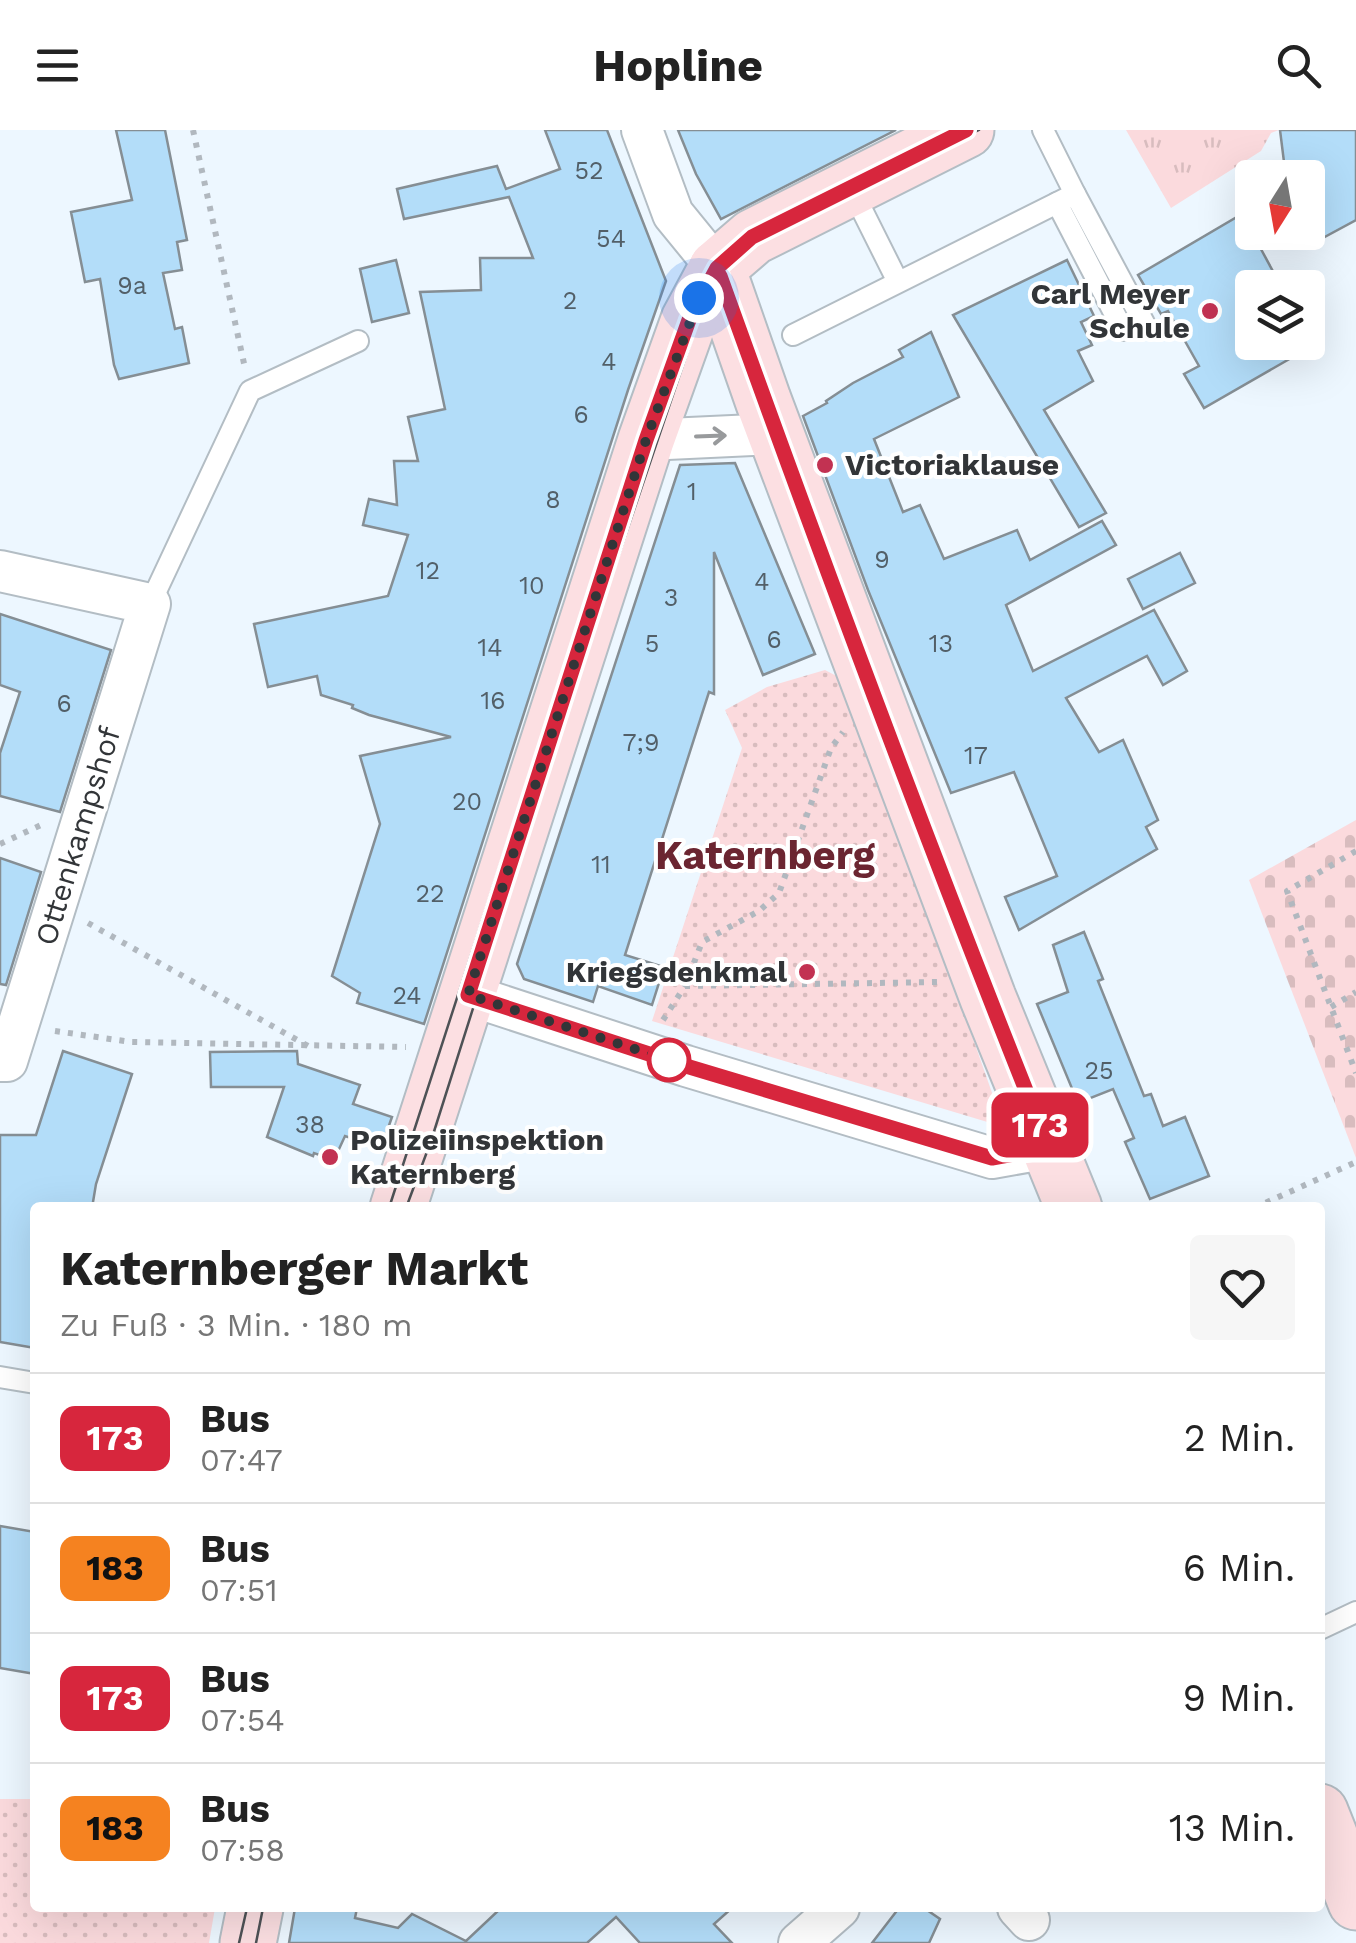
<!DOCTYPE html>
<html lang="de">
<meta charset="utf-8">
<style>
:root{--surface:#fff;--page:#f6f6f6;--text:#222;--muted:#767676;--line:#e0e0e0}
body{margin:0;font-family:"Work Sans",sans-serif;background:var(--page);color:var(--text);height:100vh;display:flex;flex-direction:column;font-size:38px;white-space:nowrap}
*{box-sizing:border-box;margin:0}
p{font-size:32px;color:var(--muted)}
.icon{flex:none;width:55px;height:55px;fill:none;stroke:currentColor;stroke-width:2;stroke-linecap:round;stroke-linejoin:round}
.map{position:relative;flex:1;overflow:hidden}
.drawer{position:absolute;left:30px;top:1072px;width:1295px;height:710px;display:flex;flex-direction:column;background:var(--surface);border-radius:10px;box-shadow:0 10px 40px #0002}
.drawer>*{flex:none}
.badge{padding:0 20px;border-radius:15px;font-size:35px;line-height:65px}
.needle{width:65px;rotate:191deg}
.tools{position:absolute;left:1235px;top:30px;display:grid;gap:20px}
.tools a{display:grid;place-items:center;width:90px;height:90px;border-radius:10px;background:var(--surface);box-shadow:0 10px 40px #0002;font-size:50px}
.you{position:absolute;width:50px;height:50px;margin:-25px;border:8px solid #fff;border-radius:50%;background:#1a73e8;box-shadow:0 0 0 15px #1a73e833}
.map>.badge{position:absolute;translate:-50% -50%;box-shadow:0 0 0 5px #fff}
.round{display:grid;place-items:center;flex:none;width:105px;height:105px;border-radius:10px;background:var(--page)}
.head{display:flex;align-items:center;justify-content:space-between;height:170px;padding:0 30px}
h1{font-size:48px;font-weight:700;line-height:75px}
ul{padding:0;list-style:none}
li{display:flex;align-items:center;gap:30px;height:130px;padding:0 30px;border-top:2px solid var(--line)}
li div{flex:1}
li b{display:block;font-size:38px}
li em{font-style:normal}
li .badge{min-width:110px;font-weight:700;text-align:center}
header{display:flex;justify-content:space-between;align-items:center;height:130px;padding:0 30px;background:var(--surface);font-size:45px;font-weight:700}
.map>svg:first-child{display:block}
</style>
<header><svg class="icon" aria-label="menu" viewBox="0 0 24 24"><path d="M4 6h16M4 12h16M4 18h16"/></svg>Hopline<svg class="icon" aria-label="search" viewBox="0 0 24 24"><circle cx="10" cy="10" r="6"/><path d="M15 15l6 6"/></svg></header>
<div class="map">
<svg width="1356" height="1813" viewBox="0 0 1356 1813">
<defs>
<pattern id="grass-tufts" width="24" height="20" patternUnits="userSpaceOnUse" patternTransform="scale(2.5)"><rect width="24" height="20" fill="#fbdadd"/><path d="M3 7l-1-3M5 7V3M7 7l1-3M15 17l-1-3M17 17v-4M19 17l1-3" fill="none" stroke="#d8bcbe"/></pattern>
<pattern id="cemetery-stones" width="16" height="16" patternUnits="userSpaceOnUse" patternTransform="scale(2.5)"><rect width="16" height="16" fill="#fbdadd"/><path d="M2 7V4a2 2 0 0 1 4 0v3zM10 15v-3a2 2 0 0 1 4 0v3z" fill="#d8bcbe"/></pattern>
<pattern id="park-dots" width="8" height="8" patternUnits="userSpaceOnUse" patternTransform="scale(2.5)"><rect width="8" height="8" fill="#fbdadd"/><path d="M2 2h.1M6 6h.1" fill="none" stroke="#d8bcbe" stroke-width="1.8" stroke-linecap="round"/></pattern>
</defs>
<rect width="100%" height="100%" fill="#edf7ff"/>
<polygon fill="url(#grass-tufts)" points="1126,0 1279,0 1271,3 1261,21 1171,78"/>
<polygon fill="url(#cemetery-stones)" points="1356,690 1356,1028 1249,750"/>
<g fill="url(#park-dots)">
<polygon points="825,540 848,552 1004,997 652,891 742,618 725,580 767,557"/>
<polygon points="0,1669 35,1669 35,1778 215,1778 209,1813 0,1813"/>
</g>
<g fill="#b3ddf9" stroke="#858e94" stroke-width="2.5">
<polygon points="116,0 165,0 187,110 177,112 182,140 163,143 175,199 182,197 189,233 119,249 114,235 100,149 85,152 71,82 132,70"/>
<polygon points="545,0 607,0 666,151 628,260 424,894 357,873 360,863 332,846 380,694 360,626 451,607 369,585 352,578 353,575 321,565 317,546 268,557 254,494 388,466 408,405 363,395 369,369 397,375 394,331 418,331 408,287 445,279 420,162 481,160 480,128 533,128 509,67 404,89 397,59 497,36 506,59 560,39"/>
<polygon points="678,0 896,0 721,89 696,44"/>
<polygon points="1280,0 1356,0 1356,90 1308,116 1308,48 1286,48"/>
<polygon points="1242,84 1282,158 1252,158 1252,212 1319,212 1204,278 1184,244 1199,236 1168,181 1161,184 1138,145"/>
<polygon points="396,130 409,183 372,192 360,139"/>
<polygon points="1067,130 1094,186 1081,192 1092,215 1078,221 1093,251 1044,280 1106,383 1079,397 953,185"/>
<polygon points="931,202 959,267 874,309 903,382 920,375 944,429 1017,400 1030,430 1102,391 1116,415 1006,475 1033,541 1154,480 1187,541 1163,555 1147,526 1066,568 1099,622 1123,610 1158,690 1146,697 1157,719 1019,800 1005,767 1057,746 1014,642 951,663 868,460 803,286 827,273 826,271 853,253 903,227 899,220"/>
<polygon points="735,333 815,524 763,545 714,422 714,564 709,562 625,825 664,837 652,875 598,856 593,872 524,849 517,834 680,335"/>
<polygon points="1180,423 1195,453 1143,479 1128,449"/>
<polygon points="0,484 111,520 60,682 0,666 0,623 20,562 0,555"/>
<polygon points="0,728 41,742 6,855 0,854"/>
<polygon points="1084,802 1103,849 1098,851 1144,966 1151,964 1163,996 1185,987 1209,1046 1150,1069 1125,1012 1134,1008 1113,959 1078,973 1037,874 1068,862 1053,815"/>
<polygon points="63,921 132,944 96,1054 92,1078 35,1078 35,1218 0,1212 0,1005 36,1005"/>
<polygon points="297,921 298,934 360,955 353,974 392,987 381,1018 345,1006 334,1030 314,1023 313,1026 267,1007 284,957 211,957 210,922"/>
<polygon points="0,1396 35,1402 35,1544 0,1538"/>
<polygon points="295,1778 357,1778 355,1788 398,1798 412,1784 466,1811 501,1778 732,1778 714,1794 732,1813 640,1813 616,1787 587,1813 289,1813"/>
<polygon points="899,1778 924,1778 940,1789 929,1813 872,1813"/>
</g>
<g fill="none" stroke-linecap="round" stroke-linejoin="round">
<g stroke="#b3bdc4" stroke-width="24">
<g id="lane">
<polyline points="851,58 897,150"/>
<polyline points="1075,64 1144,193"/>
<polyline points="1057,73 1123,200"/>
<polyline points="793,205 1075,64 1043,0"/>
<polyline points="150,474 250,261 358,211"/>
<polyline points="0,1247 35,1253"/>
<polyline points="1320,1499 1356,1482"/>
</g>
</g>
<g stroke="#b3bdc4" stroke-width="44">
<g id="street">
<polyline points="642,0 673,84 717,138"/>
<polyline points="646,310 776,304"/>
<polyline points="0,441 150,474 7,931 0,931"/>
<polyline points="469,865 686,936 992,1028 1049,1018"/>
<polyline points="1018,1778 1029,1790"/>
<polyline points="799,1813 839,1778"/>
</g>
</g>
<g stroke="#b3bdc4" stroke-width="59">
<g id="secondary">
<polyline points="717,138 763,270 988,868 1074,1078"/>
<polyline points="398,1078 646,310 689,190 717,138 753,107 966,0"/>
<polyline points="1320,1682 1356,1772"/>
<polyline points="248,1813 255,1778"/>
</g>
</g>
<g stroke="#b1b8bf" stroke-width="6" stroke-dasharray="5 8" stroke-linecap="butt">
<polyline points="193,0 245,238"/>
<polyline points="0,714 41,695"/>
<polyline points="1356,721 1287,761 1356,943"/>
<polyline points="88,793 308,916"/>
<polyline points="685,856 939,852"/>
<polyline points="1331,877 1356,862"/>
<polyline points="663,890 685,856 702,812 759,781 779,763 831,618 843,602"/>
<polyline points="55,901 131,912 406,917"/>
<polyline points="1254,1078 1356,1032"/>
</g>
<use href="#lane" stroke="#fff" stroke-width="20"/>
<use href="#street" stroke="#fff" stroke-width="40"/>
<use href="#secondary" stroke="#fcdfe2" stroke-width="55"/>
<g stroke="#4e5256" stroke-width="2.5">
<path d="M389,1078L616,377L691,164C728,103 766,90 828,59"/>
<polyline points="406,1078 431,1011 585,525 705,170 732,132 757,114 854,61 979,0"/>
<polyline points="239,1813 247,1778"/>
<polyline points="256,1813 263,1778"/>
</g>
</g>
<defs><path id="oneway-shaft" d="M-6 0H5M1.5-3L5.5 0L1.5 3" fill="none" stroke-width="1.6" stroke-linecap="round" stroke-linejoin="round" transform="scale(2.5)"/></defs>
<use stroke="#989a9c" href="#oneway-shaft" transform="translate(711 306) rotate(-2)"/>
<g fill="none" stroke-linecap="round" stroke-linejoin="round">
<g stroke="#fff" stroke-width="22">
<path id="line" d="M720,146C825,438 933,729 1049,1018L992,1028L686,936L468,865L646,310L689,190L717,138L752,107L966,0"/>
</g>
<use href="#line" stroke="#d7263d" stroke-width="15"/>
<polyline stroke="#323538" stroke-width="10" stroke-dasharray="0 18" points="669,930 468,865 646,310 699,168"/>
</g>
<g fill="#c23252" stroke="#fff" stroke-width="4">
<circle cx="1210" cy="181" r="10"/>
<circle cx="825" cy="335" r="10"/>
<circle cx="807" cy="842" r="10"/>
<circle cx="330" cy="1027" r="10"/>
</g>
<circle fill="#fff" stroke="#d7263d" stroke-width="5" cx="669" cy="930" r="20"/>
<g text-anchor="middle" stroke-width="8" stroke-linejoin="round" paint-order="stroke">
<g font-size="25" fill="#525f68">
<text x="589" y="49">52</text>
<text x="611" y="117">54</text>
<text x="132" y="164">9a</text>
<text x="570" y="179">2</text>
<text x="609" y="240">4</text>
<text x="581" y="293">6</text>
<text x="692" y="370">1</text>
<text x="553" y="378">8</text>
<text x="882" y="438">9</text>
<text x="428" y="449">12</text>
<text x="762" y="460">4</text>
<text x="532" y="464">10</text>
<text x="671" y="476">3</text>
<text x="774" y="518">6</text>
<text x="652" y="522">5</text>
<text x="941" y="522">13</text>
<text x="490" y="526">14</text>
<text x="493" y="579">16</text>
<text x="64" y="582">6</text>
<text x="641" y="621">7;9</text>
<text x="976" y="634">17</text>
<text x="467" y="680">20</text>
<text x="601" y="743">11</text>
<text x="430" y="772">22</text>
<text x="407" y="874">24</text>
<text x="1099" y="949">25</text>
<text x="310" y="1003">38</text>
</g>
<g font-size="30" font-weight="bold" fill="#323538" stroke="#fff" text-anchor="end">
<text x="1190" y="174">Carl Meyer<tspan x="1190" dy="34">Schule</tspan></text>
<text x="845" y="345" text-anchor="start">Victoriaklause</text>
<text x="787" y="852">Kriegsdenkmal</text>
<text x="350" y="1020" text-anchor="start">Polizeiinspektion<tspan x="350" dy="34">Katernberg</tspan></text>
</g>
<g font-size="30" fill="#323538" stroke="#fff">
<text transform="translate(78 706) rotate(-73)" y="10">Ottenkampshof</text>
</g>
<g font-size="40" font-weight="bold" fill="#6b2531" stroke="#fff">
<text x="765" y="739">Katernberg</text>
</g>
</g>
</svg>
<div class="tools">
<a><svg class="needle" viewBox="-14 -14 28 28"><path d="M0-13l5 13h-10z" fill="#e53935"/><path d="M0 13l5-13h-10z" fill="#767676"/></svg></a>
<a><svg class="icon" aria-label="layers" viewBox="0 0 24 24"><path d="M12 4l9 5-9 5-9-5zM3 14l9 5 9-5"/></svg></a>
</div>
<div class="you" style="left:699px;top:168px"></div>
<b class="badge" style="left:1040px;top:995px;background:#d7263d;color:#fff">173</b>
<section class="drawer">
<div class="head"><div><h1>Katernberger Markt</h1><p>Zu Fuß · 3 Min. · 180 m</p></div><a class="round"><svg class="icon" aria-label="heart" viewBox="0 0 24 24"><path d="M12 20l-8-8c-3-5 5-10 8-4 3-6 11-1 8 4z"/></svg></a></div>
<ul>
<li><span class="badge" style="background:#d7263d;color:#fff">173</span><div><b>Bus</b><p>07:47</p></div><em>2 Min.</em></li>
<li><span class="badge" style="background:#f58220;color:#111">183</span><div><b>Bus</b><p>07:51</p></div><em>6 Min.</em></li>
<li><span class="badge" style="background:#d7263d;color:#fff">173</span><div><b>Bus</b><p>07:54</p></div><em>9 Min.</em></li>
<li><span class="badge" style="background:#f58220;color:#111">183</span><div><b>Bus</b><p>07:58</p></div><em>13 Min.</em></li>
</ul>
</section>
</div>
